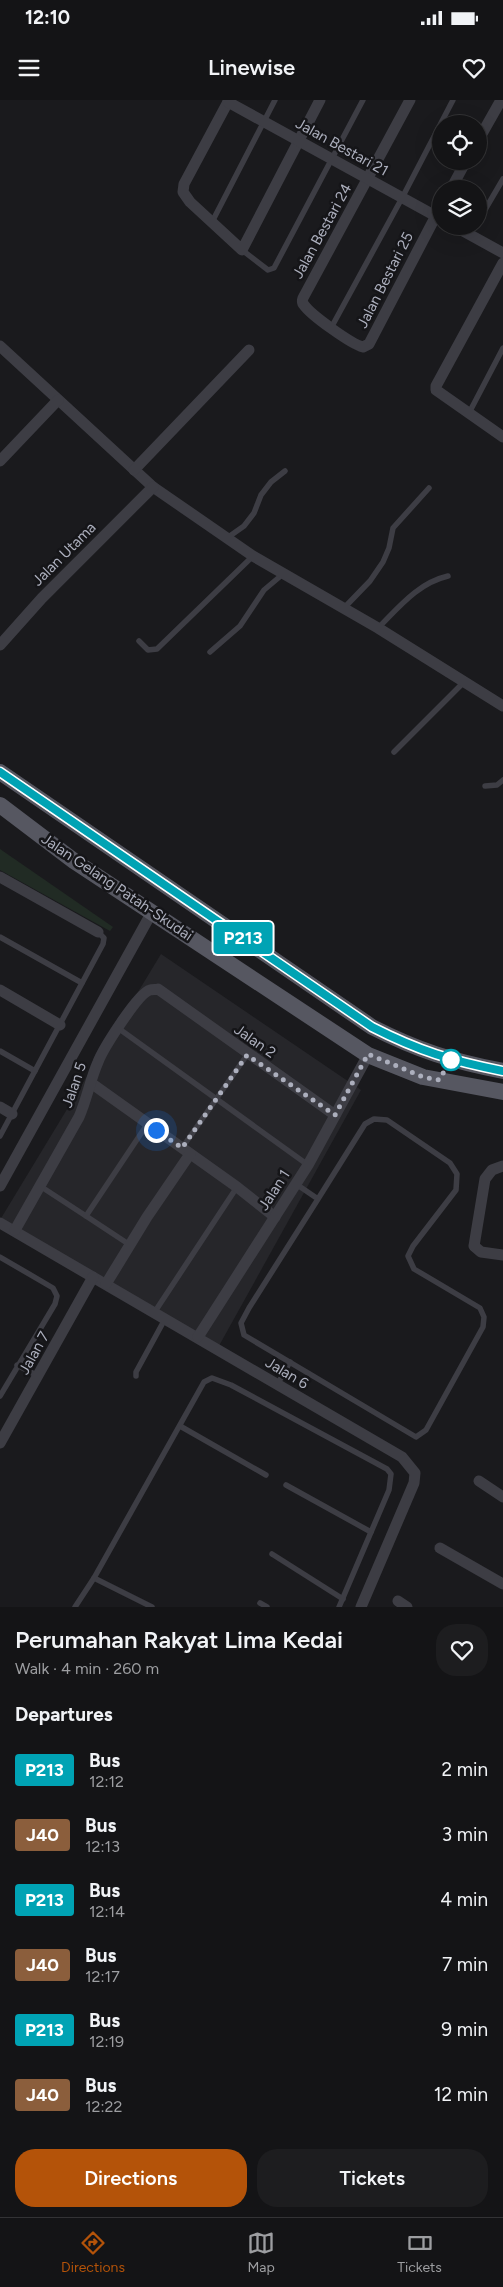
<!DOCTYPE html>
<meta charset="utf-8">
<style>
:root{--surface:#141416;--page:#1d1d1f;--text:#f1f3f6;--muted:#9d9ea1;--line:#333335;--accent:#b45309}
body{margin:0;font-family:Figtree,sans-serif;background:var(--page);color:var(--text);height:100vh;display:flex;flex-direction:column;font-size:19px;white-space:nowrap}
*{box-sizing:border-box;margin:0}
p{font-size:16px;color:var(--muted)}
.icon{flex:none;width:28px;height:28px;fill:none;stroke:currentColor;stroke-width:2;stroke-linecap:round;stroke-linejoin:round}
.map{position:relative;height:1507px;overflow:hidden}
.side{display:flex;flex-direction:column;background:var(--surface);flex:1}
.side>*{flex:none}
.badge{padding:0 10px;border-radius:4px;font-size:18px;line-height:32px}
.tools{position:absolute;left:432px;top:15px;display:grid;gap:10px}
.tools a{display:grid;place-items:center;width:55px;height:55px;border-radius:50%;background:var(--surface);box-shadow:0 5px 20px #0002,0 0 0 1px var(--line);font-size:25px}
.you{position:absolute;width:25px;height:25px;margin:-12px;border:4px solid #fff;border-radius:50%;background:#1a73e8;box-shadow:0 0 0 8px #1a73e833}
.map>.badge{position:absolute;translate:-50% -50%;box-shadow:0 0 0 2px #fff}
h2{padding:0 15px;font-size:19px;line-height:45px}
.round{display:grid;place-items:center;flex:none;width:52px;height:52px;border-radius:20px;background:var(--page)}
.summary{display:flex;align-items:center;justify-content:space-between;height:85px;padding:0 15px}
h1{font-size:24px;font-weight:600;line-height:38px}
.action{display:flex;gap:10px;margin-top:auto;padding:10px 15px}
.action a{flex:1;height:58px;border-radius:20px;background:var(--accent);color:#fff;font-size:20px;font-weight:600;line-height:58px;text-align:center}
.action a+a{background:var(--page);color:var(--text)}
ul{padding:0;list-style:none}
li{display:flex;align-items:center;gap:15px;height:65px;padding:0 15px}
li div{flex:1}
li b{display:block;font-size:19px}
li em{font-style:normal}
li .badge{min-width:55px;font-weight:700;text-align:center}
.status{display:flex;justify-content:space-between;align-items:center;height:35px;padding:0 25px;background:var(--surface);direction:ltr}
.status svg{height:14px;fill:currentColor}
header{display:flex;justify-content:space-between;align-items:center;height:65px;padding:0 15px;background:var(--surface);font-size:22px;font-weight:600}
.dock{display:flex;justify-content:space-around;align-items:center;height:70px;border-top:1px solid var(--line);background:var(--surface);font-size:14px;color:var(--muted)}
.dock a{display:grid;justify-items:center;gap:2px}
.dock .current{color:var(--accent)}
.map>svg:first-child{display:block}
</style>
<div class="status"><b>12:10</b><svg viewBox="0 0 49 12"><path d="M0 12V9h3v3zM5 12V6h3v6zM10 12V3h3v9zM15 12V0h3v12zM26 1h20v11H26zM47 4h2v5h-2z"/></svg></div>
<header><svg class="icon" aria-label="menu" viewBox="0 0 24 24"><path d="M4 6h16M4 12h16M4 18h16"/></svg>Linewise<svg class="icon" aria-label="heart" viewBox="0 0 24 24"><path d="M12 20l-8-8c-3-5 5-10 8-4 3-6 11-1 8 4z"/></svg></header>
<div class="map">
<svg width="503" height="1507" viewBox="0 0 503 1507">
<rect width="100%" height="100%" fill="#1a1a1d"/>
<polygon fill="#26262a" points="161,854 361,990 215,1253 0,1120"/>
<polygon fill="#212b24" points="0,749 113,827 110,831 0,770"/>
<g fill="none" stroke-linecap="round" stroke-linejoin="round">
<g stroke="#3d3d44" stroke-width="5.5">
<polyline points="479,120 503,79"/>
<polyline points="212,122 275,0"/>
<polyline points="242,150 268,170 274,168 363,0"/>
<polyline points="331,228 402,98 453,0"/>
<polyline points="469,313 503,248"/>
<polyline points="227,438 244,426 254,413 261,395 271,382 285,371"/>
<polyline points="343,509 370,481 383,462 389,448 393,428 429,388"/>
<path d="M378,528C399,507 418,483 448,476"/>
<polyline points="139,541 148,550 157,549 253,456"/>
<polyline points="210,552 240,526 264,490 283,474"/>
<polyline points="394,652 464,582"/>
<polyline points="485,686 497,685 503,680"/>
<polyline points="0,837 82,883"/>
<polyline points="118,928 308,1065"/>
<polyline points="0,951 35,971"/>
<polyline points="0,1036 103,844 104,838 98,832"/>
<polyline points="182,1048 247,955"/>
<polyline points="296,1084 318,1099 365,1024 374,1019 387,1020 450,1063 457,1074 456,1090 413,1146 408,1156 414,1169 480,1208 484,1217 483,1227 426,1330 416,1337 244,1235 241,1223 249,1208 318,1099"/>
<polyline points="40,1086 86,1116"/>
<polyline points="130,1145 86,1116 148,1023"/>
<polyline points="0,1157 53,1188 57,1196 55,1204 0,1296"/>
<polyline points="154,1213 237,1087"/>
<polyline points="17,1265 38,1276"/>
<polyline points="136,1276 136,1272 165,1219"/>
<polyline points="277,1285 290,1262"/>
<polyline points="180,1326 266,1375"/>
<polyline points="286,1385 371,1432"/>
<polyline points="272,1454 343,1499"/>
<polyline points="94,1478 152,1507"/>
<polyline points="260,1503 267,1507"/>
<polyline points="75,1507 94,1478 204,1282 212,1278 231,1285 387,1369 391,1374 389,1390 339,1507"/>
</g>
<g stroke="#3d3d44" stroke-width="11">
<polyline points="229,0 184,84 183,92 190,102 242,150 320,0"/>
<path d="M410,0L303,198C302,201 302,203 304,205C311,215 351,244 363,247L369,244L441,106"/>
<polyline points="228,2 441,119"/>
<polyline points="479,39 501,0"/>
<polyline points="451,89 466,61"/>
<polyline points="454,126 503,153"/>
<polyline points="503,163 436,286 436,290 503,337"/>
<polyline points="0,246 153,387 253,456 378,528 503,606"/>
<polyline points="0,361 58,300"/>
<polyline points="134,370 249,250"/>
<polyline points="0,545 42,498 153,387"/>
<polyline points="0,777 98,832"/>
<polyline points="0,890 60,925"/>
<polyline points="91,983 237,1087 275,1117"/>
<polyline points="0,1007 12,1014"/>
<polyline points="503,1066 492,1070 485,1079 474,1146 481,1152 503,1155"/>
<polyline points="0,1086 152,812"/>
<polyline points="0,1123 402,1357 415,1373 414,1383 361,1507"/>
<path d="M15,1130L79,1017C87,999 90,980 98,962C103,949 138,893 150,890C153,889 156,890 158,889L335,1015"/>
<polyline points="106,1184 147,1117 190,1054"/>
<polyline points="198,1237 308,1065 368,955"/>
<polyline points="0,1343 93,1177"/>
<polyline points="479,1381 503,1397"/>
<polyline points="440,1448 503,1484"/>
<polyline points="398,1501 407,1507"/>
</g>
<g stroke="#565761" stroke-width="16">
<path d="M0,672L372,927C419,951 452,961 503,971"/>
<polyline points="0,705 74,761 368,955 423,977 503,992"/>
</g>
</g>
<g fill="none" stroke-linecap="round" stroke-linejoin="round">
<g stroke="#fff" stroke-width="11">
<path id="line" d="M0,672L372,927C419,951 452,961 503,971"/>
</g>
<use href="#line" stroke="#00a3b4" stroke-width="8"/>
<polyline stroke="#acafbd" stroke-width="5" stroke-dasharray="0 9" points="156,1030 182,1048 247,955 335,1015 368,954 423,977 439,980 451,960"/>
</g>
<circle fill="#fff" stroke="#00a3b4" stroke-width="2.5" cx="451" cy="960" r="10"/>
<g text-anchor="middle" stroke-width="5" stroke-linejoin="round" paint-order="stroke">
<g font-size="15" fill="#acafbd" stroke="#151518">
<text transform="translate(342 47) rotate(29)" y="5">Jalan Bestari 21</text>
<text transform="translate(322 131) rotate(-61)" y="5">Jalan Bestari 24</text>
<text transform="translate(385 180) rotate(-63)" y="5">Jalan Bestari 25</text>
<text transform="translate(64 454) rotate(-45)" y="5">Jalan Utama</text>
<text transform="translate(117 787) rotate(34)" y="5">Jalan Gelang Patah-Skudai</text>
<text transform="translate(255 941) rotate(35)" y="5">Jalan 2</text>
<text transform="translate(74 985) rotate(-71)" y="5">Jalan 5</text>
<text transform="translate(274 1090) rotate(-57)" y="5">Jalan 1</text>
<text transform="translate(34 1253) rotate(-61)" y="5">Jalan 7</text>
<text transform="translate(287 1273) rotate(31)" y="5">Jalan 6</text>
</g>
</g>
</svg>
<div class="tools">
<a><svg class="icon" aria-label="locate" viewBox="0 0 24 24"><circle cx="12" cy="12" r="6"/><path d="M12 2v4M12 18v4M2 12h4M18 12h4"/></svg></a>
<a><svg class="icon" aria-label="layers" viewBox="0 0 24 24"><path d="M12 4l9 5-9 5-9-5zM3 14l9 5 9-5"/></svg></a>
</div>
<div class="you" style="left:156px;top:1030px"></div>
<b class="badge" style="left:243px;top:838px;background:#00a3b4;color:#fff">P213</b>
</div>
<section class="side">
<div class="summary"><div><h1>Perumahan Rakyat Lima Kedai</h1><p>Walk · 4 min · 260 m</p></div><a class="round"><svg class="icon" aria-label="heart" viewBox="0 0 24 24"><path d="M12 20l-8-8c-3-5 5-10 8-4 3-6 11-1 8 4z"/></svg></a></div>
<h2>Departures</h2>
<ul>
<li><span class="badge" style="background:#00a3b4;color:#fff">P213</span><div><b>Bus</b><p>12:12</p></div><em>2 min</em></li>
<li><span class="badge" style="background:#8b5e3c;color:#fff">J40</span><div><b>Bus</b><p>12:13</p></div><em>3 min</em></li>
<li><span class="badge" style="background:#00a3b4;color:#fff">P213</span><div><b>Bus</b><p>12:14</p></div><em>4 min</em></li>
<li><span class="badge" style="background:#8b5e3c;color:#fff">J40</span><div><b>Bus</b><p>12:17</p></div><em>7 min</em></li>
<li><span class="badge" style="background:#00a3b4;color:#fff">P213</span><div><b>Bus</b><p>12:19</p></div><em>9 min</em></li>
<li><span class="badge" style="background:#8b5e3c;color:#fff">J40</span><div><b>Bus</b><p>12:22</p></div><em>12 min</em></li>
</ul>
<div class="action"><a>Directions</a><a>Tickets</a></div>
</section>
<nav class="dock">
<a class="current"><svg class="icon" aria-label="directions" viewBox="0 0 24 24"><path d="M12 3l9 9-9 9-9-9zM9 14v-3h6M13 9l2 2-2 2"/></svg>Directions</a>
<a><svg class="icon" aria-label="map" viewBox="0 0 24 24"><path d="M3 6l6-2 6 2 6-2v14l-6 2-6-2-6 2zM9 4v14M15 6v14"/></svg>Map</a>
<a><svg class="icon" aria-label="tickets" viewBox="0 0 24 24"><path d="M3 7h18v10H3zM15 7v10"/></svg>Tickets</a>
</nav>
